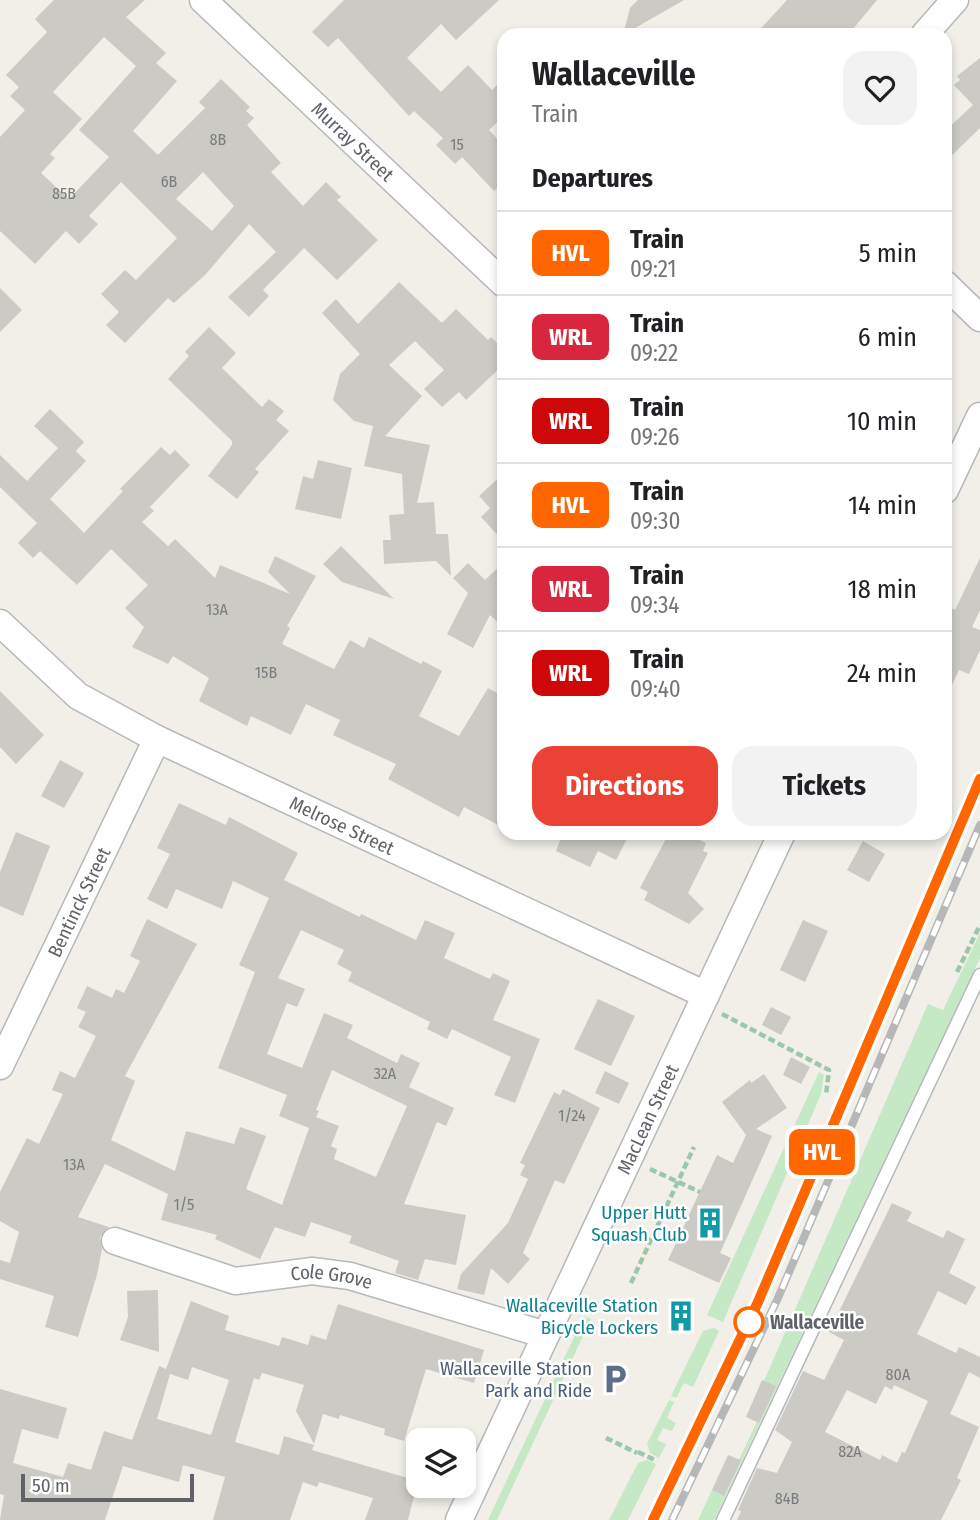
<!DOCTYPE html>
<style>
:root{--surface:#fff;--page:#f2f2f2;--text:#202124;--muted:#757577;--line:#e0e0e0;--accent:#ea4335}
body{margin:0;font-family:"Fira Sans Condensed",sans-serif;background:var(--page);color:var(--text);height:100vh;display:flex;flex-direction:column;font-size:26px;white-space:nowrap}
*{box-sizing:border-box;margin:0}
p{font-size:23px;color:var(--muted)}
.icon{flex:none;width:38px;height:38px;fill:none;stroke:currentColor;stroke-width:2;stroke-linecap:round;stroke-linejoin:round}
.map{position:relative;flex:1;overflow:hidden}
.details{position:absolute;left:497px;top:28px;width:455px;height:812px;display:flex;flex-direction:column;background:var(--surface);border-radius:21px;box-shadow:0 4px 10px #0003}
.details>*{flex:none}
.badge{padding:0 14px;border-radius:10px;font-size:24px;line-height:46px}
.buttons{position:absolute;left:406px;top:1428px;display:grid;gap:14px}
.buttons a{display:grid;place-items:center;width:70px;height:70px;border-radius:14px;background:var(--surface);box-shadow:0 4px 10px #0003;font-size:35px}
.scale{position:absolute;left:21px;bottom:18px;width:173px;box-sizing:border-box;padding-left:7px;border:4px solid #5f6368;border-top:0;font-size:19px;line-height:24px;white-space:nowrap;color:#5f6368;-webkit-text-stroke:5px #fff;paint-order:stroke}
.map>.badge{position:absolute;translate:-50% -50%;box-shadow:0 0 0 4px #fff}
h2{padding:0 35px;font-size:26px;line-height:63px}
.round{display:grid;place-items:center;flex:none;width:74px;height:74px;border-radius:21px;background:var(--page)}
.overview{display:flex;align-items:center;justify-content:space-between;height:119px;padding:0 35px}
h1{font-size:33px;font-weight:700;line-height:52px}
.cta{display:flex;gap:14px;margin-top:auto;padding:14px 35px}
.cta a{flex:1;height:80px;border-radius:21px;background:var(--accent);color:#fff;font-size:28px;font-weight:700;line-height:80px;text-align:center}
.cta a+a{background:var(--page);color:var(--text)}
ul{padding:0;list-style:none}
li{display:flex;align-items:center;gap:21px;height:84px;padding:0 35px;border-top:2px solid var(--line)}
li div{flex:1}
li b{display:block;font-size:26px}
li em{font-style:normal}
li .badge{min-width:77px;font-weight:700;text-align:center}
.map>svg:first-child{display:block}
</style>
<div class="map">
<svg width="980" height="1520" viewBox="0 0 980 1520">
<rect width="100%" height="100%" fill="#f1efe8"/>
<g fill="#c5e8c5">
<polygon points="980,933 980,958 714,1520 698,1520 712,1490 722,1495 774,1386 764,1381 928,1004 943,1010"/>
<polygon points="819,1072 824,1075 821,1094 723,1322 707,1315"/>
<polygon points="584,1316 591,1319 497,1520 488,1520"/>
<polygon points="714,1328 719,1331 693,1387 684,1383 676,1398 671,1396 703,1331"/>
<polygon points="669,1400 674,1402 667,1418 676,1423 672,1431 663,1428 657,1440 666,1444 659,1458 650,1453 647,1444"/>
<polygon points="647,1460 656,1464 628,1520 609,1520 638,1463"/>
</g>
<g fill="#cccac5" fill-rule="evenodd">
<path d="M54,0H145L126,17L166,53L156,63L177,81L133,131L158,155L205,108L199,102L221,79L250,107L246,111L254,118L247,125L281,163L271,172L303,206L326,182L341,197L337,200L378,240L337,280L304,248L263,290L269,296L249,317L228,297L276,252L249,224L205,275L174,303L168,298L125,343L106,325L119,312L101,294L125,270L136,280L177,238L121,182L89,216L98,224L79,244L66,231L35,264L0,231V137L25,110L10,96L19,87L6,75L47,32L35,19ZM104,37L136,66L79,130L109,157L69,199L41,173L55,158L50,154L82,119L53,92ZM203,172L234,206L212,231L176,199Z"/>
<polygon points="344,0 499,0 456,40 441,24 407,58 441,92 468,65 492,90 504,78 504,116 489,130 504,146 504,181 494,191 462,157 455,164 436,145 443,138 414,111 409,116 338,38 328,47 312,32"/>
<polygon points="638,0 684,0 623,35 630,8"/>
<polygon points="787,0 877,0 848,35 755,35"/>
<polygon points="980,58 980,128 945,162 945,131 973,105 954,85 960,80 957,76"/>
<polygon points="399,282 442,323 456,309 488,340 491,337 504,350 504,364 466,400 459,392 442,407 424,389 444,370 415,341 389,365 422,396 385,436 430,445 417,503 434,502 436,534 448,534 451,576 436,561 384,564 383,540 391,540 389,515 404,514 402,474 364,466 373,426 354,421 333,400 340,374 360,354 322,313 336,299 358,324"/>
<polygon points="0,288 22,310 0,332"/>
<polygon points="209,327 236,353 222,368 262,407 269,399 284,411 276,420 289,431 255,469 259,472 237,499 208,476 232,445 232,441 168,379 189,356 185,352"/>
<polygon points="50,409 84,442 76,451 86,461 50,499 84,533 123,491 120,489 161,447 170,455 175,450 190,465 150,507 154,511 142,522 168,546 175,539 215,578 220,565 290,594 268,572 275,556 316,576 287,626 290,628 282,644 334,669 350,640 364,648 369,637 421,664 423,661 442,671 419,716 459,736 488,688 504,697 504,828 464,807 459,817 388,779 396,764 333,735 340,720 306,704 291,735 251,716 247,726 199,701 209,678 173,656 168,664 132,647 144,627 125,608 148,585 111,549 77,585 40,551 33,558 18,543 37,523 0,487 0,455 27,481 58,448 34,426"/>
<polygon points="318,460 352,468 341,519 295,509 303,476 313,479"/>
<polygon points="504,473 504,542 481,517 490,508 479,496"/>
<polygon points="341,546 394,599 342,582 323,564"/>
<polygon points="980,558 980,610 972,627 980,630 980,650 969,674 959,670 945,700 945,620 951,608 955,610"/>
<polygon points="504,562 504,628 490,615 473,648 447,634 468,593 453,578 468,563 485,580"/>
<polygon points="0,691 44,735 16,764 0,747"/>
<polygon points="60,760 84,773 64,808 41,796"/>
<path d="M179,803L226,825L229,817L298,853L284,880L360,917L361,914L416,940L425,920L455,933L444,958L490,979L493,973L510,981L493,1020L540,1039L515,1103L494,1095L511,1057L452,1029L447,1039L427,1029L430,1022L348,981L352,972L337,964L344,950L301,930L278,978L305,989L297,1007L287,1003L267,1054L302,1068L324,1013L353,1025L347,1038L397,1063L401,1054L420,1063L409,1087L454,1108L446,1126L437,1122L404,1204L466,1215L456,1265L425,1259L418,1280L395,1273L399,1261L349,1243L352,1236L311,1222L305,1237L275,1227L260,1259L215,1239L217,1235L161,1220L168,1194L105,1164L78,1217L109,1227L100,1237L102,1249L97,1275L78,1337L45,1327L54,1296L0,1279V1260L10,1263L19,1232L0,1221V1192L27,1138L39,1144L63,1094L52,1090L60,1071L75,1078L96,1036L78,1027L86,1012L77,1008L87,986L112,998L116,989L124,993L140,961L130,956L147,919L197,944L125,1076L135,1081L111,1140L175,1171L186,1131L234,1144L240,1127L266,1136L246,1189L282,1205L309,1128L279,1116L287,1095L218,1068L255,972L239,965L269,898L233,881L222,909L176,889L167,909L147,899L170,854L157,848ZM332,1070L407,1106L376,1177L334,1159L337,1149L331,1146L339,1126L316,1117L319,1111L316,1110Z"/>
<polygon points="16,832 50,846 23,916 0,906 0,872"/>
<polygon points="563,833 630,833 616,860 598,851 590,867 556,851"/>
<polygon points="669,833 686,833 706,843 703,851 708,853 688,893 704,909 689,924 644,900 648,892 640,888"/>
<polygon points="863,841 885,854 869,882 847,870"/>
<polygon points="803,920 828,931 805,982 780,970"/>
<polygon points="598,999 635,1016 611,1066 574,1049"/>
<polygon points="771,1007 791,1017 781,1035 762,1025"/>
<polygon points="791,1057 810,1067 801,1084 783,1075"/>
<polygon points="605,1071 629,1083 619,1104 595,1093"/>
<polygon points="764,1074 787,1108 756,1129 772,1136 720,1253 731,1258 719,1283 668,1260 717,1155 733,1163 746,1135 722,1102 750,1080 751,1083"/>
<polygon points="563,1089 600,1108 564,1184 555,1180 523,1253 530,1259 508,1284 491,1268 484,1295 457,1289 461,1274 508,1223 528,1179 520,1175 525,1165 520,1163 554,1092 560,1095"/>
<path d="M892,1203L912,1212L907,1221L943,1238L947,1230L965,1239L949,1273L976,1287L966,1305L938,1291L917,1334L956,1353L959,1347L980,1357V1378L969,1372L950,1414L979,1427L957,1478L961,1480L941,1520H737L741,1511L738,1510L757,1468L777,1473L792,1442L775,1430L803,1371L824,1380L844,1340L829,1332ZM894,1385L928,1401L905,1453L902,1452L897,1463L882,1455L880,1460L825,1432L847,1390L876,1404L885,1386L892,1390Z"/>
<polygon points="158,1290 159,1352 120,1340 128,1317 127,1291"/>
<path d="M191,1301L229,1316L225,1330L279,1346L282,1337L308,1345L311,1335L326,1340L338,1304L484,1350L474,1383L426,1369L404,1441L384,1435L385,1429L340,1415L339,1419L323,1414L314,1444L296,1411L304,1385L262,1373L259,1380L254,1378L235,1442L279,1455L284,1436L314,1445L312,1450L418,1481L408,1520H365L373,1498L319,1482L317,1487L303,1482L290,1520H213L225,1477L183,1465L179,1482L123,1466L105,1520H0L4,1495L0,1494V1389L67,1408L58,1439L22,1429L13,1463L63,1477L68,1463L91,1470L104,1431L132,1440L159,1366L166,1369ZM192,1367L229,1380L211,1435L157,1419L170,1374L188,1380Z"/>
<polygon points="762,1380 776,1386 759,1423 746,1417"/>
<polygon points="728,1455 741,1460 724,1496 712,1490"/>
</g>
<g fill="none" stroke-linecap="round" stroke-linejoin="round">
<g stroke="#b5b8bc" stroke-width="15">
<polyline id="service" points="723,1520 980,975"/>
</g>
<g stroke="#b5b8bc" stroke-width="29">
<g id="minor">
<path id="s1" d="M203,0L504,284"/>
<polyline points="924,35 955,0"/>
<polyline points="945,284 980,318"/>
<polyline points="945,490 980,416"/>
<path id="s2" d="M0,623L78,696L157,739L706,995"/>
<path id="s3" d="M0,1066L157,739"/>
<path id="s4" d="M115,1241L235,1281L312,1271L350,1276L546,1335"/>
<path id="s5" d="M459,1520L782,833"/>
</g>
</g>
<g stroke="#9cc7a9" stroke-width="4.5" stroke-dasharray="7 3.5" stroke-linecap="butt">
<polyline points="957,972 980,925"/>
<polyline points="722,1014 829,1070 826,1095"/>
<polyline points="650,1169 700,1192"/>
<polyline points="631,1283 694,1147"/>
<polyline points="606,1438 637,1453"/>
<polyline points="638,1452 657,1461"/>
</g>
<use href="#service" stroke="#fff" stroke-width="12"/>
<use href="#minor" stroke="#fff" stroke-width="26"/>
<g stroke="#b6b7b8" stroke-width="8">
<g id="rail">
<polyline points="653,1520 767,1282 980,779"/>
<polyline points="672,1520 778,1298 980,825"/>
</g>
</g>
<use href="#rail" stroke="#fff" stroke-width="5" stroke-dasharray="16" stroke-linecap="butt"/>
</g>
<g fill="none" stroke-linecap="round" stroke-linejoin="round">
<g stroke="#fff" stroke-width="16">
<polyline id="line" points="653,1520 758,1302 980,779"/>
</g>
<use href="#line" stroke="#f60" stroke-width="10"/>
</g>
<defs>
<g id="building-bare" transform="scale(2.415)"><path d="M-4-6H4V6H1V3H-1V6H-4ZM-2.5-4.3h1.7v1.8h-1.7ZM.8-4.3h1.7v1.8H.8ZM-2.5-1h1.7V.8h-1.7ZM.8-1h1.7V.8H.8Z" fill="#0f9aa8" stroke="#fff" stroke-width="2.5" paint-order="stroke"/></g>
<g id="parking-bare" transform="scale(2.415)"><path d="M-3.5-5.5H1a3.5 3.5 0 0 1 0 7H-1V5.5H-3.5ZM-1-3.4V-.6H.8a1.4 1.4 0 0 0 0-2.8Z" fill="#5c6f8a" stroke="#fff" stroke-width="2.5" paint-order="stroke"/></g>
</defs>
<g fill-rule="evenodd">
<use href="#building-bare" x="710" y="1223"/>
<use href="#building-bare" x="681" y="1316"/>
<use href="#parking-bare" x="615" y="1379"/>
</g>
<circle fill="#fff" stroke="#f60" stroke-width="3.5" cx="749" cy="1322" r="14"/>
<g text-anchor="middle" stroke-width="5" stroke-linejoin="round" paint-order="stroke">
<g font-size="16" fill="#7a7d7f">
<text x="218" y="145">8B</text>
<text x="457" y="150">15</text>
<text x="169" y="187">6B</text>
<text x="64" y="199">85B</text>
<text x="217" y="615">13A</text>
<text x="266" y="678">15B</text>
<text x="385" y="1079">32A</text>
<text x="572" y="1121">1/24</text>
<text x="74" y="1170">13A</text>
<text x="184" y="1210">1/5</text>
<text x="898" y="1380">80A</text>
<text x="850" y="1457">82A</text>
<text x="787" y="1504">84B</text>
</g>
<g font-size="19" fill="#5f6368" stroke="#fff">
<text dy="7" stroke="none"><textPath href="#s1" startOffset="206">Murray Street</textPath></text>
<text dy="7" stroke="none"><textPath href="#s2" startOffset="401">Melrose Street</textPath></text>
<text dy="7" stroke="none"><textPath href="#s3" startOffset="182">Bentinck Street</textPath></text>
<text dy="7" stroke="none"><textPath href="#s5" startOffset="443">MacLean Street</textPath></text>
<text dy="7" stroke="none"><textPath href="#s4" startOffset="224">Cole Grove</textPath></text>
</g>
<g font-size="19" fill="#0d838f" stroke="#fff" text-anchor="end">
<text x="687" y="1219">Upper Hutt<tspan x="687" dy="22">Squash Club</tspan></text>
<text x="658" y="1312">Wallaceville Station<tspan x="658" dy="22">Bicycle Lockers</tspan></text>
</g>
<g font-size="19" font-weight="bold" fill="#5f6368" stroke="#fff" text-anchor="start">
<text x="770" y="1329">Wallaceville</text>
</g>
<g font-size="19" fill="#4e5e75" stroke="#fff" text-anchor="end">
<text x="592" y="1375">Wallaceville Station<tspan x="592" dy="22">Park and Ride</tspan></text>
</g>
</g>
</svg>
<div class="buttons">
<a><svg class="icon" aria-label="layers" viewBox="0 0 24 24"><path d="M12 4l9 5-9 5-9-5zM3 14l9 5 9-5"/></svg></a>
</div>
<div class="scale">50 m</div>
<b class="badge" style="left:822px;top:1152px;background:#f60;color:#fff">HVL</b>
<section class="details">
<div class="overview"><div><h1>Wallaceville</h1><p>Train</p></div><a class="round"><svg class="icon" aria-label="heart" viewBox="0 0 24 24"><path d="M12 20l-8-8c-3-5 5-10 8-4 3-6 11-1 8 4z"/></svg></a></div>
<h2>Departures</h2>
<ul>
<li><span class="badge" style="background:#f60;color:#fff">HVL</span><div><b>Train</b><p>09:21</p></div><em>5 min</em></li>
<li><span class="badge" style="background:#d7263d;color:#fff">WRL</span><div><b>Train</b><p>09:22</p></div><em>6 min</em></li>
<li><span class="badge" style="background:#ce0808;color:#fff">WRL</span><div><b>Train</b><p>09:26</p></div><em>10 min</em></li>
<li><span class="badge" style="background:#f60;color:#fff">HVL</span><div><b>Train</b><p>09:30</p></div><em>14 min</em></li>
<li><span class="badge" style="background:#d7263d;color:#fff">WRL</span><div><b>Train</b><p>09:34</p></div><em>18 min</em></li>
<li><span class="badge" style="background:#ce0808;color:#fff">WRL</span><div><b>Train</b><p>09:40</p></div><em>24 min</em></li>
</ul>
<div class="cta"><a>Directions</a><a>Tickets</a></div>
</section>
</div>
